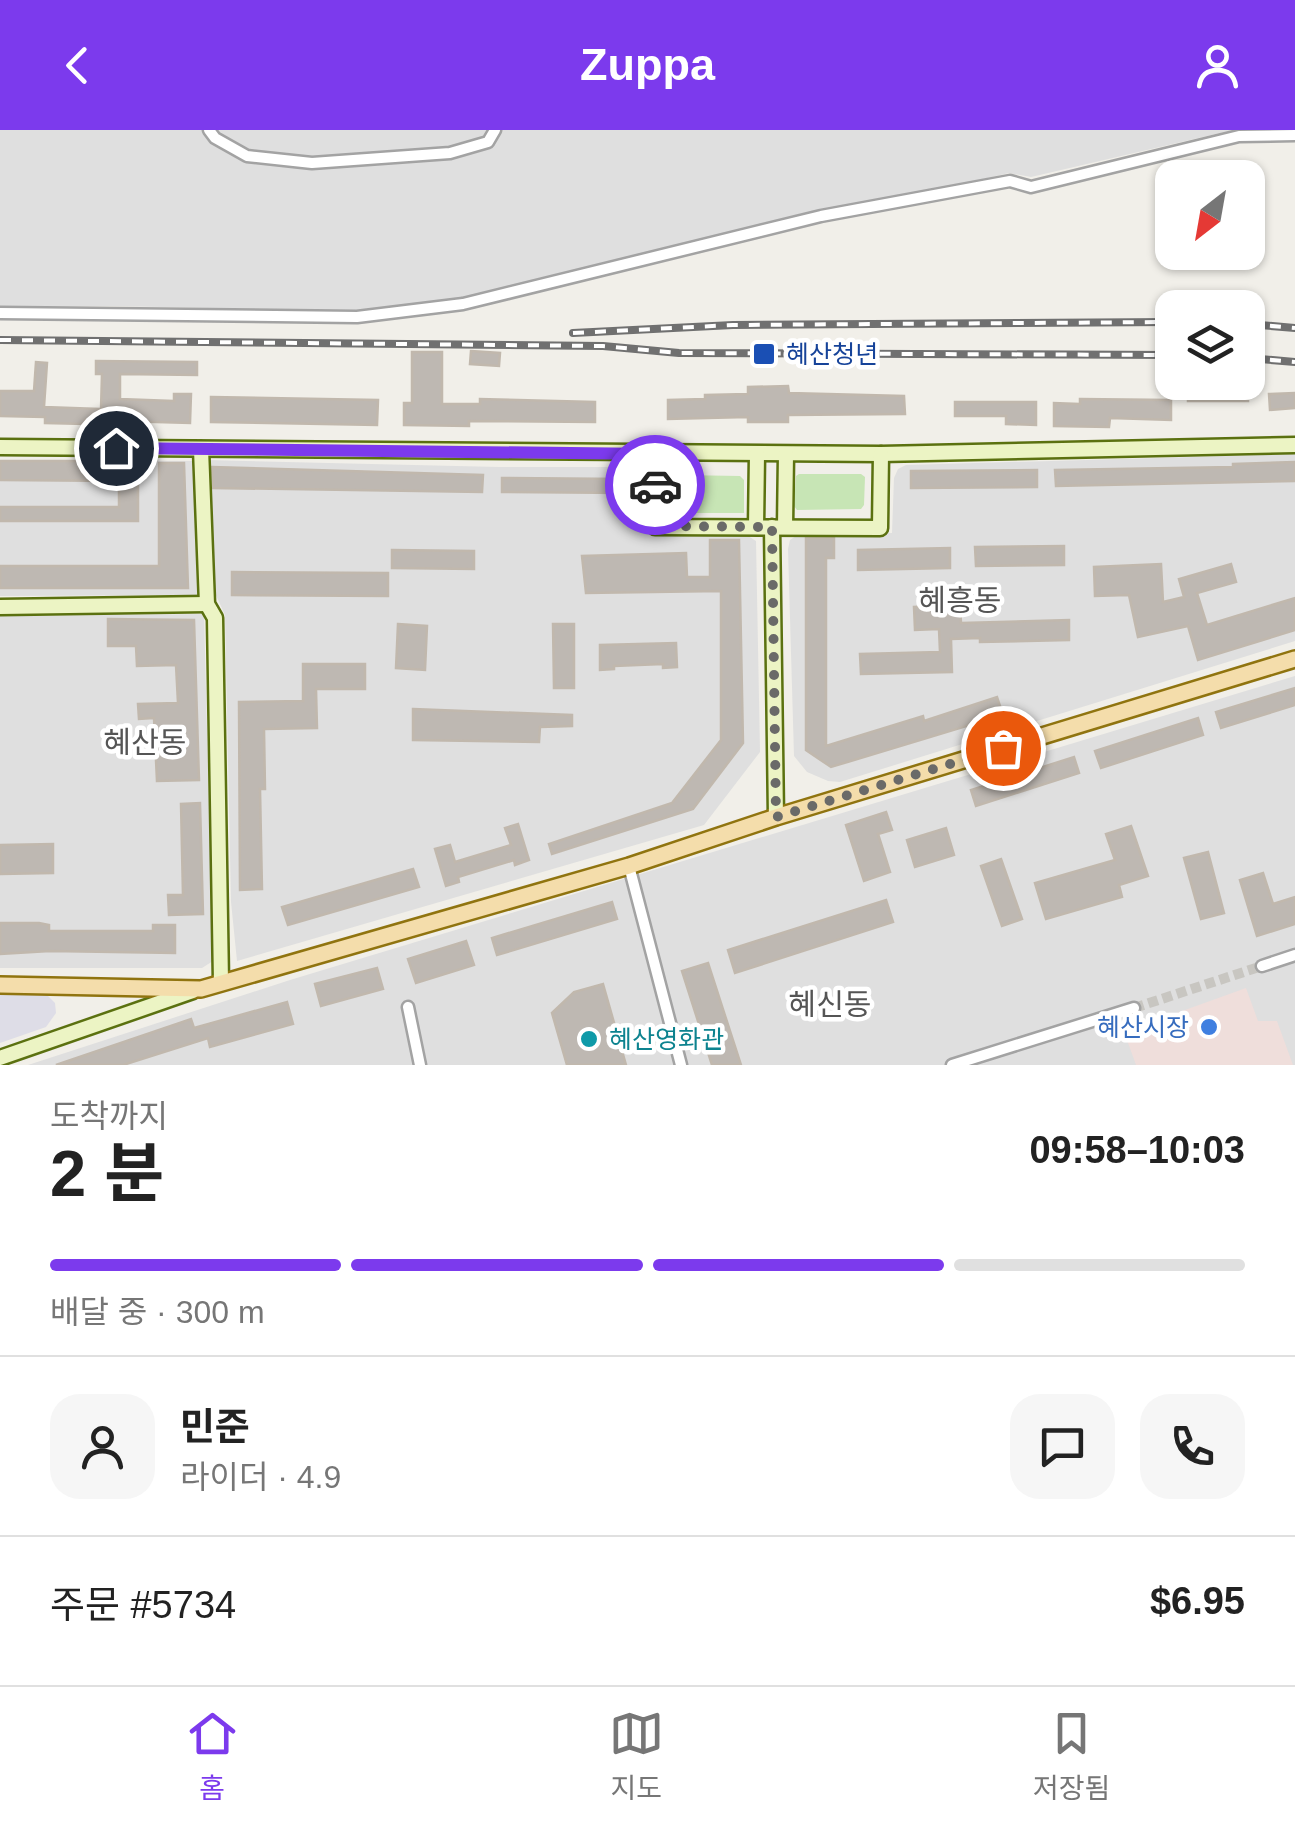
<!DOCTYPE html>
<html lang="ko">
<head>
<meta charset="utf-8">
<style>
	:root { --surface:#fff; --page:#f6f6f6; --text:#222; --muted:#767676; --line:#e0e0e0; --accent:#7c3aed }
	body { margin:0; font-family:Helvetica,"Noto Sans KR",sans-serif; background:var(--page); color:var(--text); height:100vh; display:flex; flex-direction:column; font-size:38px; white-space:nowrap }
	* { box-sizing:border-box; margin:0 }
	p { font-size:32px; color:var(--muted) }
	.icon { flex:none; width:55px; height:55px; fill:none; stroke:currentColor; stroke-width:2; stroke-linecap:round; stroke-linejoin:round }
	.map { position:relative; height:935px; overflow:hidden }
	.sheet { display:flex; flex-direction:column; background:var(--surface); flex:1 }
	.sheet>* { flex:none }
	.needle { width:65px; rotate:211deg }
	.tools { position:absolute; left:1155px; top:30px; display:grid; gap:20px }
	.tools a { display:grid; place-items:center; width:110px; height:110px; border-radius:20px; background:var(--surface); box-shadow:0 2px 8px #0004; font-size:50px }
	.pin { position:absolute; display:grid; place-items:center; width:85px; height:85px; color:#fff; margin:-42px; border:5px solid #fff; border-radius:50%; box-shadow:0 2px 10px #0007 }
	.courier { position:absolute; display:grid; place-items:center; width:100px; height:100px; margin:-50px; border:8px solid #7c3aed; border-radius:50%; background:#fff; color:#222; box-shadow:0 2px 12px #0007 }
	.head em { font-style:normal; font-weight:700 }
	.head div { display:flex; flex-direction:column-reverse }
	.head { display:flex; align-items:center; justify-content:space-between; height:170px; padding:0 50px }
	h1 { font-size:65px; font-weight:700; line-height:75px }
	.bar { display:grid; grid-template-columns:repeat(4,1fr); gap:15px 10px; align-content:center; height:120px; padding:0 50px }
	.bar i { height:12px; border-radius:8px; background:var(--line) }
	.bar .current { background:var(--accent) }
	.bar p { grid-column:span 4 }
	.line { display:flex; align-items:center; gap:25px; padding:0 50px; border-top:2px solid var(--line) }
	.line div { flex:1 }
	.round { display:grid; place-items:center; flex:none; width:105px; height:105px; border-radius:30px; background:var(--page) }
	header { display:flex; justify-content:space-between; align-items:center; height:130px; padding:0 50px; background:var(--accent); color:#fff; font-size:45px; font-weight:700 }
	.tab-bar { display:flex; justify-content:space-around; align-items:center; height:140px; border-top:2px solid var(--line); background:var(--surface); font-size:28px; color:var(--muted) }
	.tab-bar a { display:grid; justify-items:center; gap:5px }
	.tab-bar .current { color:var(--accent) }
	.map>svg:first-child { display:block }
	.residential { fill:#dfdfdf }
	.commercial { fill:#efdedb }
	.grass { fill:#c7e5b5 }
	.plaza { fill:#dedde7 }
	.building { fill:#beb8b2; stroke:#c1b8ad; stroke-width:2.5 }
	.lines { fill:none; stroke-linecap:round; stroke-linejoin:round }
	.street-tunnel { stroke:#c8c6c1; stroke-width:10; stroke-dasharray:10 5; stroke-linecap:butt }
	.street-casing { stroke:#a3a3a3; stroke-width:15 }
	.secondary-casing { stroke:#5b7110; stroke-width:19 }
	.primary-casing { stroke:#90740f; stroke-width:20 }
	.street { stroke:#fff; stroke-width:10 }
	.secondary { stroke:#ecf4c4; stroke-width:14 }
	.primary { stroke:#f4ddab; stroke-width:15 }
	.rail-casing { stroke:#707070; stroke-width:8 }
	.rail { stroke:#fff; stroke-width:4; stroke-dasharray:11; stroke-linecap:butt }
	.done { stroke:#6a6a68; stroke-width:10; stroke-dasharray:0 18 }
	.route { stroke:#7c3aed; stroke-width:12 }
	.transit-dot { fill:#1a4fb4; stroke:#fff; stroke-width:4 }
	.shop-dot { fill:#3f7fe0; stroke:#fff; stroke-width:4 }
	.culture-dot { fill:#0f9aa8; stroke:#fff; stroke-width:4 }
	.labels { text-anchor:middle; dominant-baseline:central; stroke-width:9; stroke-linejoin:round; paint-order:stroke }
	.transit-label { font-size:25px; fill:#164399; stroke:#fff; text-anchor:start }
	.shop-label { font-size:25px; fill:#366cbe; stroke:#fff; text-anchor:end }
	.culture-label { font-size:25px; fill:#0d838f; stroke:#fff; text-anchor:start }
	.quarter-label { font-size:30px; fill:#555; stroke:#fff }
</style>
</head>
<body>
<header><svg class="icon" aria-label="back" viewBox="0 0 24 24"><path d="M15 5l-7 7 7 7"/></svg>Zuppa<svg class="icon" aria-label="person" viewBox="0 0 24 24"><circle cx="12" cy="8" r="4"/><path d="M4 21q1-7 8-7t8 7"/></svg></header>
<div class="map">
<svg width="1295" height="935" viewBox="0 0 1295 935">
	<rect width="100%" height="100%" fill="#f1efe9"/>
	<g class="residential">
		<polygon points="0,0 1233,0 1031,47 1009,43 519,156 441,172 361,181 111,176 0,177"/>
		<polygon points="1295,324 1295,511 840,652 828,651 807,642 794,626 788,419 790,410 796,406 892,403 894,348 898,339 906,335"/>
		<polygon points="0,330 195,331 197,465 0,466"/>
		<polygon points="206,330 499,337 631,337 650,350 651,405 745,404 756,411 760,622 704,695 237,831 231,772 225,485 215,463"/>
		<polygon points="204,484 213,831 202,838 0,838 0,486"/>
		<polygon points="1295,546 1295,935 28,935 290,850"/>
	</g>
	<polygon class="commercial" points="1246,858 1258,891 1277,891 1293,935 1136,935 1124,902"/>
	<g class="grass">
		<polygon points="799,344 861,344 865,347 864,375 861,379 797,380 794,376 796,346"/>
		<polygon points="681,345 740,346 744,350 744,383 682,383 678,379 678,348"/>
	</g>
	<polygon class="plaza" points="0,862 44,862 55,873 56,883 46,897 0,913"/>
	<g class="building">
		<polygon points="471,221 500,223 499,236 470,234"/>
		<polygon points="412,222 442,222 442,274 480,274 480,269 595,272 595,292 469,291 469,296 404,295 404,273 412,273"/>
		<polygon points="96,231 197,232 197,245 120,244 120,269 174,271 174,264 191,264 190,293 85,290 85,294 45,293 45,287 0,286 0,261 34,261 36,232 47,233 44,277 101,279 102,244 96,244"/>
		<polygon points="788,256 789,263 904,266 905,284 788,285 788,292 748,292 748,287 668,289 668,270 705,269 705,265 748,264 748,257"/>
		<rect x="1188" y="256" width="60" height="15"/>
		<polygon points="1295,263 1295,278 1270,280 1269,264"/>
		<polygon points="211,267 378,270 377,295 211,292"/>
		<polygon points="1080,269 1171,270 1171,290 1110,288 1109,297 1054,296 1054,273 1080,274"/>
		<polygon points="955,272 1036,272 1036,295 1006,294 1006,286 955,286"/>
		<polygon points="0,331 138,331 138,391 0,391 0,377 119,377 119,351 0,350"/>
		<polygon points="1295,332 1295,351 1056,356 1055,340 1233,337 1233,334"/>
		<polygon points="159,333 184,333 188,458 0,458 0,436 159,436"/>
		<polygon points="212,337 483,345 482,362 213,358"/>
		<polygon points="1037,340 1037,357 911,358 911,341"/>
		<polygon points="502,348 625,349 625,363 502,362"/>
		<polygon points="806,408 834,408 834,428 826,428 826,616 923,586 924,591 997,567 1003,585 831,637 806,620"/>
		<polygon points="710,410 739,410 743,613 693,679 552,724 549,714 672,673 721,610 721,461 586,463 582,426 686,423 687,447 710,447"/>
		<polygon points="1064,416 1064,435 976,436 975,417"/>
		<polygon points="950,418 950,438 858,440 858,420"/>
		<polygon points="392,420 474,421 474,439 392,438"/>
		<polygon points="1161,434 1163,472 1184,467 1179,449 1231,434 1236,452 1197,463 1207,495 1295,468 1295,500 1198,530 1188,496 1138,507 1129,465 1095,466 1094,437"/>
		<polygon points="232,442 388,443 388,466 232,465"/>
		<polygon points="960,475 961,493 1069,490 1069,510 980,512 980,508 951,509 952,542 861,544 860,524 940,522 939,499 915,500 914,477"/>
		<polygon points="108,489 194,490 199,650 157,651 154,588 139,589 138,574 178,573 176,535 137,536 136,516 108,516"/>
		<polygon points="398,494 427,496 425,540 396,538"/>
		<polygon points="553,494 574,494 574,558 554,558"/>
		<polygon points="676,513 677,537 663,538 663,534 614,536 614,539 600,540 600,515"/>
		<polygon points="303,534 365,534 365,559 316,559 317,598 264,599 265,659 260,659 262,759 240,760 239,572 303,571"/>
		<polygon points="1295,558 1295,575 1221,598 1216,582"/>
		<polygon points="413,579 572,585 572,596 540,597 539,612 413,610"/>
		<polygon points="1198,588 1203,605 1101,638 1095,621"/>
		<polygon points="1074,627 1079,643 976,676 971,660"/>
		<polygon points="200,673 203,784 169,785 168,765 183,765 181,674"/>
		<polygon points="886,682 892,700 878,704 890,742 864,751 846,695"/>
		<polygon points="518,694 529,730 515,735 514,730 458,747 459,752 446,756 435,719 450,715 455,732 511,715 505,698"/>
		<polygon points="1131,696 1148,746 1119,755 1122,767 1046,789 1035,753 1115,730 1106,704"/>
		<polygon points="946,698 954,725 915,737 907,710"/>
		<polygon points="53,714 53,743 0,744 0,715"/>
		<polygon points="1208,722 1224,783 1201,789 1184,728"/>
		<polygon points="1001,729 1022,789 1002,796 981,736"/>
		<polygon points="413,739 419,757 288,795 282,777"/>
		<polygon points="1263,743 1273,774 1295,767 1295,794 1257,806 1240,750"/>
		<polygon points="886,770 893,792 735,843 728,820"/>
		<polygon points="612,772 617,789 497,825 492,808"/>
		<polygon points="0,793 39,793 49,795 49,801 153,801 153,795 175,795 175,823 50,821 0,824"/>
		<polygon points="466,811 474,835 416,853 408,829"/>
		<polygon points="708,833 741,935 712,935 682,841"/>
		<polygon points="377,838 383,859 321,876 315,854"/>
		<polygon points="603,854 626,935 567,935 552,883 574,862"/>
		<polygon points="287,872 293,894 210,917 208,908 123,935 56,935 191,889 194,898"/>
	</g>
	<g class="lines">
		<polyline class="street-tunnel" points="1134,878 1262,836"/>
		<defs>
			<g id="street">
				<polyline points="209,0 215,8 247,26 312,33 450,23 488,12 495,0"/>
				<polyline points="0,183 357,187 463,174 821,86 1010,51 1031,57 1239,6 1295,5"/>
				<polyline points="629,736 681,935"/>
				<polyline points="1262,836 1295,825"/>
				<polyline points="408,877 420,935"/>
				<polyline points="952,935 1134,878"/>
			</g>
			<g id="secondary">
				<polyline points="0,317 881,324 1295,315"/>
				<polyline points="201,319 207,474 215,488 221,852"/>
				<polyline points="655,323 655,397 880,398 881,324"/>
				<polyline points="756,397 757,324"/>
				<polyline points="772,397 776,687"/>
				<polyline points="785,397 786,324"/>
				<polyline points="0,477 207,474"/>
				<polyline points="0,928 193,861"/>
			</g>
			<polyline id="primary" points="0,855 201,859 629,736 776,687 1295,529"/>
		</defs>
		<use href="#street" class="street-casing"/>
		<use href="#secondary" class="secondary-casing"/>
		<use href="#primary" class="primary-casing"/>
		<use href="#street" class="street"/>
		<use href="#secondary" class="secondary"/>
		<use href="#primary" class="primary"/>
		<defs>
			<g id="rail">
				<polyline points="1248,194 1295,198"/>
				<polyline points="573,203 733,195 1172,192"/>
				<polyline points="0,210 603,216 679,223 1172,225"/>
				<polyline points="1248,228 1295,232"/>
			</g>
		</defs>
		<use href="#rail" class="rail-casing"/>
		<use href="#rail" class="rail"/>
	</g>
	<g class="lines">
		<polyline class="done" points="655,355 655,396 772,397 776,687 1003,618"/>
		<polyline class="route" points="116,318 655,324 655,355"/>
	</g>
	<rect class="transit-dot" x="752" y="212" width="24" height="24" rx="5"/>
	<circle class="shop-dot" cx="1209" cy="897" r="10"/>
	<circle class="culture-dot" cx="589" cy="909" r="10"/>
	<g class="labels">
		<g class="transit-label">
			<text x="786" y="224">혜산청년</text>
		</g>
		<g class="shop-label">
			<text x="1189" y="897">혜산시장</text>
		</g>
		<g class="culture-label">
			<text x="609" y="909">혜산영화관</text>
		</g>
		<g class="quarter-label">
			<text x="960" y="470">혜흥동</text>
			<text x="145" y="612">혜산동</text>
			<text x="830" y="874">혜신동</text>
		</g>
	</g>
</svg>
<div class="tools">
<a><svg class="needle" viewBox="-14 -14 28 28"><path d="M0-13l5 13h-10z" fill="#e53935"/><path d="M0 13l5-13h-10z" fill="#767676"/></svg></a>
<a><svg class="icon" aria-label="layers" viewBox="0 0 24 24"><path d="M12 4l9 5-9 5-9-5zM3 14l9 5 9-5"/></svg></a>
</div>
<div class="pin" style="left:1003px;top:618px;background:#ea580c"><svg class="icon" aria-label="bag" viewBox="0 0 24 24"><path d="M5 8h14l-1 12H6zM9 8a3 3 0 0 1 6 0"/></svg></div>
<div class="pin" style="left:116px;top:318px;background:#1f2937"><svg class="icon" aria-label="home" viewBox="0 0 24 24"><path d="M3 11l9-7 9 7M6 9v11h12V9"/></svg></div>
<div class="courier" style="left:655px;top:355px"><svg class="icon" aria-label="car" viewBox="0 0 24 24"><path d="M5 17H2v-5l4-1 3-4h7l3 4 3 1v5h-3M9 17h6M6 11h13"/><circle cx="7" cy="17" r="2"/><circle cx="17" cy="17" r="2"/></svg></div>
</div>
<section class="sheet">
<div class="head"><div><h1>2 분</h1><p>도착까지</p></div><em>09:58–10:03</em></div>
<div class="bar"><i class="current"></i><i class="current"></i><i class="current"></i><i></i><p>배달 중 · 300 m</p></div>
<div class="line" style="height:180px"><a class="round"><svg class="icon" aria-label="person" viewBox="0 0 24 24"><circle cx="12" cy="8" r="4"/><path d="M4 21q1-7 8-7t8 7"/></svg></a><div><b>민준</b><p>라이더 · 4.9</p></div><a class="round"><svg class="icon" aria-label="chat" viewBox="0 0 24 24"><path d="M4 5h16v11H9l-5 4z"/></svg></a><a class="round"><svg class="icon" aria-label="phone" viewBox="0 0 24 24"><path d="M5 4h4l2 5-3 2q2 4 5 5l2-3 5 2v4C11 20 4 13 5 4z"/></svg></a></div>
<div class="line" style="height:130px"><div>주문 #5734</div><b>$6.95</b></div>
</section>
<nav class="tab-bar">
<a class="current"><svg class="icon" aria-label="home" viewBox="0 0 24 24"><path d="M3 11l9-7 9 7M6 9v11h12V9"/></svg>홈</a>
<a><svg class="icon" aria-label="map" viewBox="0 0 24 24"><path d="M3 6l6-2 6 2 6-2v14l-6 2-6-2-6 2zM9 4v14M15 6v14"/></svg>지도</a>
<a><svg class="icon" aria-label="saved" viewBox="0 0 24 24"><path d="M7 4h10v16l-5-4-5 4z"/></svg>저장됨</a>
</nav>
</body>
</html>
